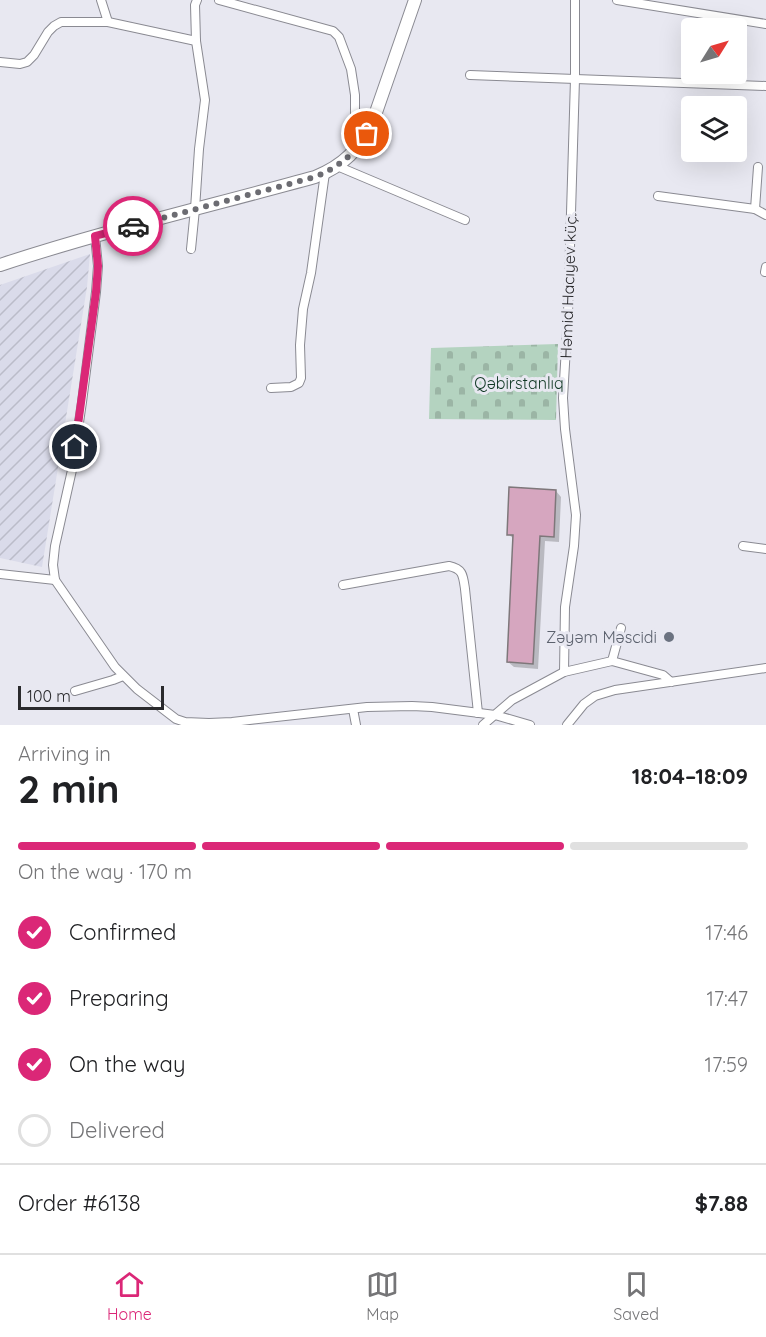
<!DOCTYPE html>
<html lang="en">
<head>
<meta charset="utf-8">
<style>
	:root { --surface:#fff; --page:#f2f2f2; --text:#202124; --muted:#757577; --line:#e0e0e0; --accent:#db2777 }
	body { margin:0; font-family:Quicksand,sans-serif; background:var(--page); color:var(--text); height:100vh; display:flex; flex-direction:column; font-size:22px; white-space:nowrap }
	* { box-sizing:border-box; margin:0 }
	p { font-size:20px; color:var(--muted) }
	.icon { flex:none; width:33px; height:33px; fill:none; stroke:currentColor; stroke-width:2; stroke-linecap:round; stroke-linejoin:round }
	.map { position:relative; height:725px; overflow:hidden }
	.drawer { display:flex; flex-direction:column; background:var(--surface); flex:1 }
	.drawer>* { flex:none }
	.needle { width:39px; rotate:53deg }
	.tools { position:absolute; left:681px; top:18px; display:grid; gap:12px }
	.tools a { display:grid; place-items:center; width:66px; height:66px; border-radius:6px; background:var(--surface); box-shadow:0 6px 24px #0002; font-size:30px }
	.scale { position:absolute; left:18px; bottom:15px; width:146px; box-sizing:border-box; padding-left:6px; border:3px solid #2a2a2d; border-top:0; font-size:16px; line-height:21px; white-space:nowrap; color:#2a2a2d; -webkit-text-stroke:4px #e8e8f1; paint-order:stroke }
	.pin { position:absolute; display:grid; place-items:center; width:51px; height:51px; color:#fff; margin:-26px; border:3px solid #fff; border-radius:50%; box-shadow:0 2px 6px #0007 }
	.courier { position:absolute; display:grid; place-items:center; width:60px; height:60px; margin:-30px; border:4px solid #db2777; border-radius:50%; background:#fff; color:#222; box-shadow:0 2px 8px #0007 }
	.summary em { font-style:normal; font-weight:700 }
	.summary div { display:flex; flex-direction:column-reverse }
	.summary { display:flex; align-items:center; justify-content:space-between; height:102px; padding:0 18px }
	h1 { font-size:39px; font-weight:700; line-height:45px }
	.bar { display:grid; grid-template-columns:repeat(4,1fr); gap:9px 6px; align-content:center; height:72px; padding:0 18px }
	.bar i { height:8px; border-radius:4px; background:var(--line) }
	.bar .active { background:var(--accent) }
	.bar p { grid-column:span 4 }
	.line { display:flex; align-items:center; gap:15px; padding:0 18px; border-top:2px solid var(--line) }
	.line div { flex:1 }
	ol { padding:0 18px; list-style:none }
	li { display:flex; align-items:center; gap:18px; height:66px }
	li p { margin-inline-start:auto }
	li .icon { padding:6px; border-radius:50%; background:var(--accent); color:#fff; stroke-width:4 }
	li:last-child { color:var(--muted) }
	li i { width:33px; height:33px; border:3px solid var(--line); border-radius:50% }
	.menu { display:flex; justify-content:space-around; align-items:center; height:84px; border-top:2px solid var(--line); background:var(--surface); font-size:16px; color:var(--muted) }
	.menu a { display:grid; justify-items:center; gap:3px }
	.menu .active { color:var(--accent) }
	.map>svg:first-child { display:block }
	.industrial { fill:url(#industrial-furrows) }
	.cemetery { fill:url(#cemetery-stones) }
	.shadow { fill:#0003 }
	.building { fill:#d6a6bf; stroke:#7e777a; stroke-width:1.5 }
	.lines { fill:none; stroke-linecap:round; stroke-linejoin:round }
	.street-casing { stroke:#8a8a92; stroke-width:10 }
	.secondary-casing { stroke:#8a8a92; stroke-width:14 }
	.street { stroke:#fff; stroke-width:8 }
	.secondary { stroke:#fff; stroke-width:12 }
	.done { stroke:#6c6c72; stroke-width:6; stroke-dasharray:0 10.8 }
	.route { stroke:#db2777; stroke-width:8 }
	.worship-dot { fill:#6b7280; stroke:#e8e8f1; stroke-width:2 }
	.labels { text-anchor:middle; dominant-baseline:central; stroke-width:6; stroke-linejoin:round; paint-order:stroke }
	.street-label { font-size:16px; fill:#2a2a2d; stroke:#e8e8f1 }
	.park-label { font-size:16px; fill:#103824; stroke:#e8e8f1 }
	.worship-label { font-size:16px; fill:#5b616d; stroke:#e8e8f1; text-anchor:end }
</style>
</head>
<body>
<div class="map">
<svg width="766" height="725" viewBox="0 0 766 725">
	<defs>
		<pattern id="industrial-furrows" width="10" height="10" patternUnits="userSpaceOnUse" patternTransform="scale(1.5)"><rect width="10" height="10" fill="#dadbea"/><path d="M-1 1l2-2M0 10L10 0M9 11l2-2" fill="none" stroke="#bbbcc9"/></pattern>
		<pattern id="cemetery-stones" width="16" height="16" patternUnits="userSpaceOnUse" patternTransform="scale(1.5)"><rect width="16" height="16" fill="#b4d3c0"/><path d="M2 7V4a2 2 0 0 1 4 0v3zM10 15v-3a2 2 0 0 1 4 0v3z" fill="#9bb5a5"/></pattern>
	</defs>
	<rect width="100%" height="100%" fill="#e8e8f1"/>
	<polygon class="industrial" points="90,254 87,287 42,567 0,558 0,285"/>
	<polygon class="cemetery" points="558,344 556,420 429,419 431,348"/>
	<polygon class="shadow" points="556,491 561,497 559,542 545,541 538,669 514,667 508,662 514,539 508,534"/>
	<polygon class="building" points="509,487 556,490 554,537 540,536 533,664 507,662 513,535 507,535"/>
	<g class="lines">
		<defs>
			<g id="street">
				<polyline points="101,0 108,22"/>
				<polyline points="219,0 333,31 339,37 351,69 355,95 355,130 362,143"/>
				<polyline points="617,0 766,24"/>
				<polyline points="0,62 20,64 27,62 34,55 48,32 54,26 61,22 108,22 196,41"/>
				<polyline points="470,75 766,86"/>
				<polyline points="337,166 465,220"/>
				<polyline points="658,196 755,209 766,215"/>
				<polyline points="755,209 758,167"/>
				<polyline points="95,236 98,266 96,292 82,402 72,470 55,546 53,565 55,580 115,667 137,689 176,719 185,722 209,723 232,722 367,707 412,706 432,707 495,715 530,725"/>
				<polyline points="191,249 195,209 199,149 205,100 196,41 195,5 197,0"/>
				<polyline points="765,272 766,267"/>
				<polyline points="271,388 291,387 299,383 301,378 300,345 303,309 311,273 325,173"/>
				<polyline points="743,546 766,549"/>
				<polyline points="0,574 55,580"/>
				<path d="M343,585l106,-19c14,3 14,9 16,23l13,124"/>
				<polyline points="612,661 621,628"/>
				<polyline points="564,672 565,607 574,546 576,515 565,429 563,398 568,313 575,79 575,0"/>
				<polyline points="75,691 113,680 123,676"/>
				<polyline points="353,709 356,725"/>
				<polyline points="483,725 512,700 564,672 612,661 663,675 671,682"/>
				<polyline points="567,725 584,704 595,696 615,690 766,668"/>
			</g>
			<path id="secondary" d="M0,265c103,-34 210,-59 315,-88 28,-11 45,-28 58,-56l42,-121"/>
		</defs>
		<use href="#street" class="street-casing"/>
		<use href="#secondary" class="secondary-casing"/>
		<use href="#street" class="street"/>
		<use href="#secondary" class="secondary"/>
	</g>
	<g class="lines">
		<path class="done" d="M133,226l182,-49c22,-9 40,-23 52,-43"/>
		<polyline class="route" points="75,447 96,292 98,266 95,236 133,226"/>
	</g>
	<circle class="worship-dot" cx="669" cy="637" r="6"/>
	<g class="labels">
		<g class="street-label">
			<text transform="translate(568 286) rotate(-88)">Həmid Hacıyev küç.</text>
		</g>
		<g class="park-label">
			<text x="519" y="383">Qəbirstanlıq</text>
		</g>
		<g class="worship-label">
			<text x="657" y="637">Zəyəm Məscidi</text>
		</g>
	</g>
</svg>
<div class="tools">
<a><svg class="needle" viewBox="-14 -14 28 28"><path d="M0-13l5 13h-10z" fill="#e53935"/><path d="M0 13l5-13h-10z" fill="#757577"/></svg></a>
<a><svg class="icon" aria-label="layers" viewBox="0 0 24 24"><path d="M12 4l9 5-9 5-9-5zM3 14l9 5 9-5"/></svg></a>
</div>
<div class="scale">100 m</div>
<div class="pin" style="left:367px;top:134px;background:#ea580c"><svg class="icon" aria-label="bag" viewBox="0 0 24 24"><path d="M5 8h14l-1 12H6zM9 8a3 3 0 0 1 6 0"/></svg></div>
<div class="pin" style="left:75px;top:447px;background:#1f2937"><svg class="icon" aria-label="home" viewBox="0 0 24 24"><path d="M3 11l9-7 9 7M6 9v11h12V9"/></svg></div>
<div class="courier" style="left:133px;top:226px"><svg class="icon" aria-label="car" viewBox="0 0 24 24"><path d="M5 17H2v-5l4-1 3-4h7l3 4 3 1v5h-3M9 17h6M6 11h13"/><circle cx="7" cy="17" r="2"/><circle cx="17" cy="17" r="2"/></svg></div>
</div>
<section class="drawer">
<div class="summary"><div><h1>2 min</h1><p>Arriving in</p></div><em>18:04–18:09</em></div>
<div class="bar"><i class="active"></i><i class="active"></i><i class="active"></i><i></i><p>On the way · 170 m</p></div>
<ol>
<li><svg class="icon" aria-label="check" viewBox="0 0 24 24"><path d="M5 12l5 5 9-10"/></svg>Confirmed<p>17:46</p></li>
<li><svg class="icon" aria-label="check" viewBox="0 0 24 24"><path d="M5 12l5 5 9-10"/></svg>Preparing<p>17:47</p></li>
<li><svg class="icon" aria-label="check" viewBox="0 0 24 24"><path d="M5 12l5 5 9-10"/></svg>On the way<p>17:59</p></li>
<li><i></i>Delivered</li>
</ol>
<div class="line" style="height:78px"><div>Order #6138</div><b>$7.88</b></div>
</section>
<nav class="menu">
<a class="active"><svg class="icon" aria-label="home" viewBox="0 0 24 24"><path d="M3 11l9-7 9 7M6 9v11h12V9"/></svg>Home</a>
<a><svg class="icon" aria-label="map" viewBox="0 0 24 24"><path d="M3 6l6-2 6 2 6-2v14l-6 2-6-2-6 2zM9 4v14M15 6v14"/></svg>Map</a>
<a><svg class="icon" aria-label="saved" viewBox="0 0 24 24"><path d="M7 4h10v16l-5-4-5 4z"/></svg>Saved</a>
</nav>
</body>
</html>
